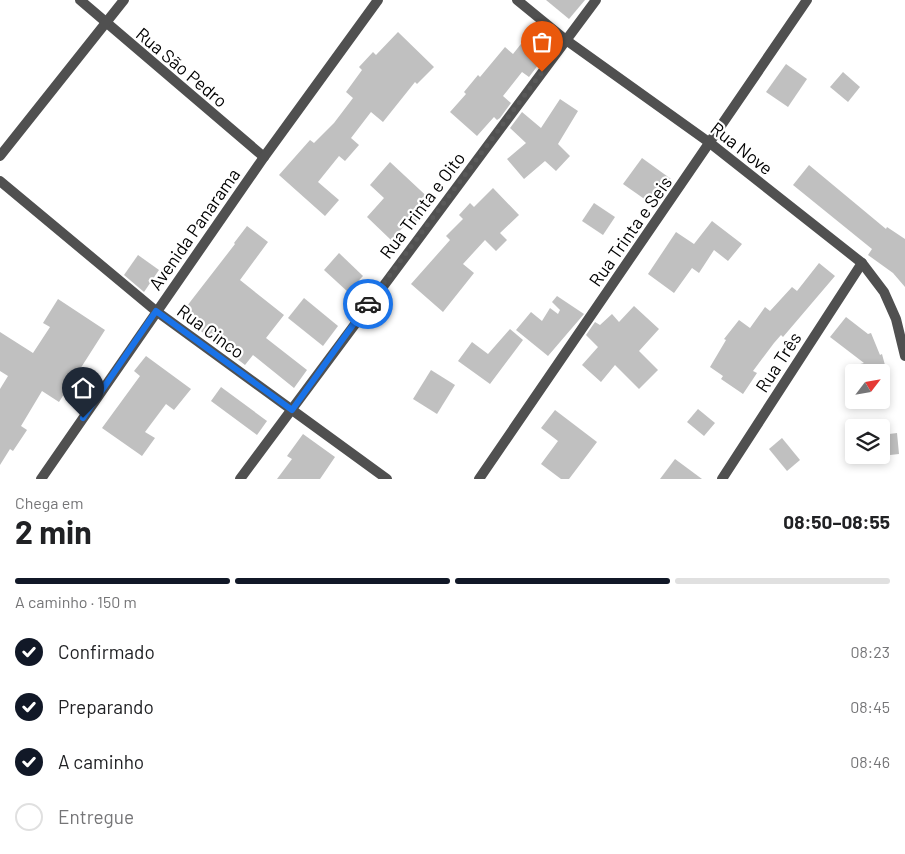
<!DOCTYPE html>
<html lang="pt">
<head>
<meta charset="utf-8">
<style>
	:root { --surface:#fff; --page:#f2f2f2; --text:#202124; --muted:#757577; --line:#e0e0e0; --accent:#111827 }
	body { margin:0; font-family:Barlow,sans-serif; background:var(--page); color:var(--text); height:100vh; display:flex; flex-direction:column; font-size:19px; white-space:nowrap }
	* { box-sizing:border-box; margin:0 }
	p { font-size:16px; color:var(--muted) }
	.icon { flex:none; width:28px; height:28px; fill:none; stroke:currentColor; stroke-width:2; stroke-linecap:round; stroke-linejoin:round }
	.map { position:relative; height:479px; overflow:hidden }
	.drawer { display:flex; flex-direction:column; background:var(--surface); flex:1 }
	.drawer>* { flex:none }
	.needle { width:32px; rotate:59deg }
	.tools { position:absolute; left:845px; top:364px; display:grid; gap:10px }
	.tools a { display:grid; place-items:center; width:45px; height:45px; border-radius:5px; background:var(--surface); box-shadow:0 2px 8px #0003; font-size:25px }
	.pin { position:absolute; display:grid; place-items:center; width:42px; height:42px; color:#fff; margin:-51px -21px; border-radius:50% 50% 50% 0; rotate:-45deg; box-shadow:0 0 5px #0007 }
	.pin .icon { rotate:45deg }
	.courier { position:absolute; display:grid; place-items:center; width:50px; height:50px; margin:-25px; border:4px solid #1a73e8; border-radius:50%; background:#fff; color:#222; box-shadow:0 1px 6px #0007 }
	.overview em { font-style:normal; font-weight:700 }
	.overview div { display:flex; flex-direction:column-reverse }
	.overview { display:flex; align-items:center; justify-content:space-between; height:85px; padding:0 15px }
	h1 { font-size:32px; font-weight:700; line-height:38px }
	.bar { display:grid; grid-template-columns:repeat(4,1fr); gap:8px 5px; align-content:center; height:60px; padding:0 15px }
	.bar i { height:6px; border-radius:4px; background:var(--line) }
	.bar .selected { background:var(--accent) }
	.bar p { grid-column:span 4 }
	ol { padding:0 15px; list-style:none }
	li { display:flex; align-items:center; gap:15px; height:55px }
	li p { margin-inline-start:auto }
	li .icon { padding:5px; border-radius:50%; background:var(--accent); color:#fff; stroke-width:4 }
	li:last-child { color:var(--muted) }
	li i { width:28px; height:28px; border:2px solid var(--line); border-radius:50% }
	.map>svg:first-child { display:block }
	.building { fill:#c0c0c0 }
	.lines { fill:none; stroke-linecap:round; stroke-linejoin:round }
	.minor { stroke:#505050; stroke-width:10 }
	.tertiary { stroke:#505050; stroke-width:10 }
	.done { stroke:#595959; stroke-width:5; stroke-dasharray:0 9 }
	.route { stroke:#1a73e8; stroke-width:6 }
	.labels { text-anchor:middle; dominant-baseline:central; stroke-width:4.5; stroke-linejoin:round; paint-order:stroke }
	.street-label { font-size:18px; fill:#000; stroke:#fff }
</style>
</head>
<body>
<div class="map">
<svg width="905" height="479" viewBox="0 0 905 479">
	<rect width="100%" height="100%" fill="#fff"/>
	<g class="building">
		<polygon points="546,0 585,0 569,19"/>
		<polygon points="532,30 552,47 529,77 522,72 503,96 511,103 500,118 497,120 494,117 477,136 450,112 466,94 464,92 478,75 480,77 505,47 513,54"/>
		<polygon points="398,32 434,67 417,84 415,82 383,122 371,112 351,138 359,145 345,161 339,156 318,182 339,200 325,216 279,175 310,140 314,143 334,123 353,98 346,92 362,70 359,67 373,52 376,55"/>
		<polygon points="786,64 807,79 788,107 766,92"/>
		<polygon points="843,72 860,87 848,102 830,87"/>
		<polygon points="560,99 578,111 558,144 570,156 556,171 545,161 524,179 507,159 526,143 510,128 522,112 541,128"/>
		<polygon points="642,158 671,179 653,205 623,184"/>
		<polygon points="390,162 434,203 413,225 409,221 391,240 367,217 384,198 370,185"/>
		<polygon points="809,165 886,229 887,227 905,239 905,287 893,273 868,255 872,249 793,185"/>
		<polygon points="493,188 519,215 500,233 507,240 496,251 485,240 463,264 474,273 443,312 411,284 450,240 446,236 463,219 459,215 470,203 474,207"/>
		<polygon points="594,203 615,217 603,235 582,221"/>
		<polygon points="712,221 742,244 728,261 714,250 699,273 692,268 674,293 648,274 676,232 694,244"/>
		<polygon points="247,226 268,242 240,280 284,315 266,338 307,370 294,388 253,355 245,365 180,315 235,244 234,243"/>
		<polygon points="339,253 363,276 348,292 324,270"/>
		<polygon points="138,255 159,270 144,292 124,275"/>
		<polygon points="819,263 835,276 783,337 781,335 774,343 753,371 757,373 743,394 721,379 723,376 710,367 726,340 724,339 739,320 750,328 765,307 770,311 792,287 797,291"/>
		<polygon points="557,296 584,314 548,356 516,330 531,312 542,321 550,308 558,314 560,310 552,302"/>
		<polygon points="304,298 338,326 323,346 288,318"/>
		<polygon points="58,299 105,330 59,402 42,391 21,426 27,430 13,451 10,449 0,465 0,389 8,376 0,371 0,332 33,353 50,327 43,323"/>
		<polygon points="634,306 659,329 639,351 658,370 639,389 615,365 601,382 582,365 598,347 586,335 595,322 600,325 612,314 619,322"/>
		<polygon points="846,317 868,334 871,333 880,355 882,354 886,369 882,370 887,399 881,400 881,372 854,372 854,400 879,400 853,404 849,380 852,379 849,367 864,363 830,337"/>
		<polygon points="510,329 523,340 490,384 458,361 472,342 488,354"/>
		<polygon points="146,356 191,389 174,410 166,404 145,432 155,438 142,456 102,428 140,376 134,371"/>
		<polygon points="431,370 455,385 437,414 413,399"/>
		<polygon points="221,387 267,421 257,435 211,401"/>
		<polygon points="698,409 715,423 704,436 687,422"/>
		<polygon points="555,410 597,442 569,479 561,479 541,464 558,441 541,428"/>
		<polygon points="897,433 899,454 881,456 881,435"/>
		<polygon points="303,434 335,457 320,479 277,479 292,459 287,456"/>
		<polygon points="782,438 800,460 787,471 769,449"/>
		<polygon points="675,459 702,479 660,479"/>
	</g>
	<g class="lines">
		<g class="minor">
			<polyline points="80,0 264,157"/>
			<polyline points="517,0 566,40 710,143 862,263 884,292 896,319 905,356"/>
			<polyline points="0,156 124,0"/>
			<polyline points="0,181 156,311 387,479"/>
			<polyline points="240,479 596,0"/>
			<polyline points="479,479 807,0"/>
			<polyline points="722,479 862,263"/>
		</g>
		<polyline class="tertiary" points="41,479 264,157 378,0"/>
	</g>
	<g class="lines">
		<polyline class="done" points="368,304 542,72"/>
		<polyline class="route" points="83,418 156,311 292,410 368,304"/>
	</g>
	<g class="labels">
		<g class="street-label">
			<text transform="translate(182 67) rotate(40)">Rua São Pedro</text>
			<text transform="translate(742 148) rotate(38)">Rua Nove</text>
			<text transform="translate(422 205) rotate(-53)">Rua Trinta e Oito</text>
			<text transform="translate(194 229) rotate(-55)">Avenida Panarama</text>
			<text transform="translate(630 231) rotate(-55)">Rua Trinta e Seis</text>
			<text transform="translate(211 331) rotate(36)">Rua Cinco</text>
			<text transform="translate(778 362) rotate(-57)">Rua Três</text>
		</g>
	</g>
</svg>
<div class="tools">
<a><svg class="needle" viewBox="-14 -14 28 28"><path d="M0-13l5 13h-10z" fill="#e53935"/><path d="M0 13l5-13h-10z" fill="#757577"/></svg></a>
<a><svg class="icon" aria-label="layers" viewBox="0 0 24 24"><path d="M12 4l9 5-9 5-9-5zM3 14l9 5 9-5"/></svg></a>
</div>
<div class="pin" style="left:542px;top:72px;background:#ea580c"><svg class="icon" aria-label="bag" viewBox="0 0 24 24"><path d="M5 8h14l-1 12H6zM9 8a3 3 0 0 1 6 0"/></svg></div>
<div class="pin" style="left:83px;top:418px;background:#1f2937"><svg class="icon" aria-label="home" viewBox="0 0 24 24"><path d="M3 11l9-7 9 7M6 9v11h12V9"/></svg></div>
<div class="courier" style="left:368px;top:304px"><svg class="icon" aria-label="car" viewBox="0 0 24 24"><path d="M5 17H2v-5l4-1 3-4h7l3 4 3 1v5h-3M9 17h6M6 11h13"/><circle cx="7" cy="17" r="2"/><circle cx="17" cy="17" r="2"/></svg></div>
</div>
<section class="drawer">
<div class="overview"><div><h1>2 min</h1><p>Chega em</p></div><em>08:50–08:55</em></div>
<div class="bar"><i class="selected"></i><i class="selected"></i><i class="selected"></i><i></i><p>A caminho · 150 m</p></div>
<ol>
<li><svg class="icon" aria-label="check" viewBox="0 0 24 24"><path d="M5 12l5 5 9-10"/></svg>Confirmado<p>08:23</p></li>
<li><svg class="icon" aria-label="check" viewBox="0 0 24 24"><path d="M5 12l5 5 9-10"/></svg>Preparando<p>08:45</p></li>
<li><svg class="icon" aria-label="check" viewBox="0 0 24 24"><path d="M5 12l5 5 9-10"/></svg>A caminho<p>08:46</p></li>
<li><i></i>Entregue</li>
</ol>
</section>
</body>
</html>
